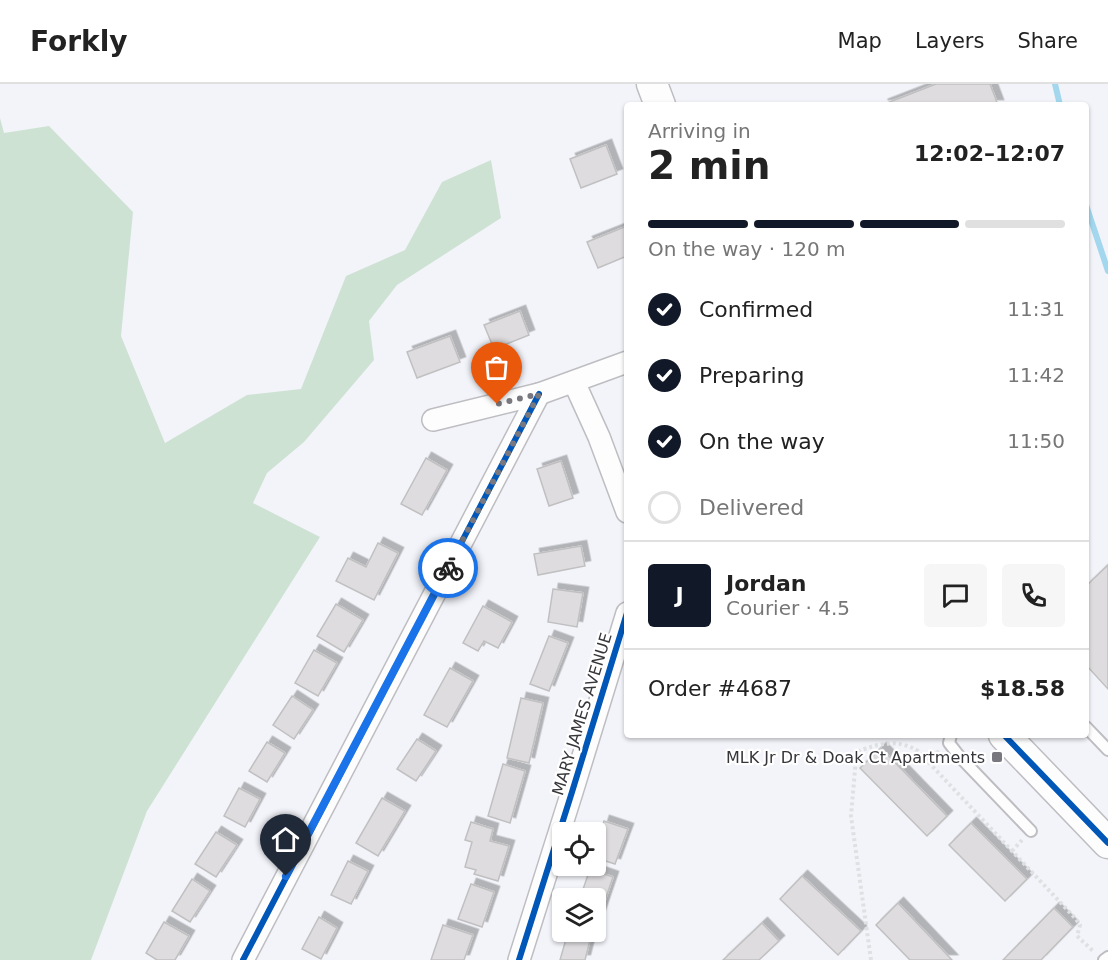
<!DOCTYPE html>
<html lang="en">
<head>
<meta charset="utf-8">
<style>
	:root { --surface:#fff; --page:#f6f6f6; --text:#222; --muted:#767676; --line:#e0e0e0; --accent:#111827 }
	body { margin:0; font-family:"DejaVu Sans",sans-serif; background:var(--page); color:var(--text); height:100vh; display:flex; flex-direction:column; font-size:22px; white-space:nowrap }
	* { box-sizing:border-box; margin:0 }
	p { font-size:20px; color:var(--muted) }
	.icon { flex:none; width:33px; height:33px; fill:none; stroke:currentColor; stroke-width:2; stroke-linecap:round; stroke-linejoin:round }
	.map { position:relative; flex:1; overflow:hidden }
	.side { position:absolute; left:624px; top:18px; width:465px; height:636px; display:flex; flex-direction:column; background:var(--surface); border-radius:6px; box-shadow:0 2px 4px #0004 }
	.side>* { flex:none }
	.fabs { position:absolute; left:552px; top:738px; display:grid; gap:12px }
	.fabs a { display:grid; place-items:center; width:54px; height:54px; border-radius:6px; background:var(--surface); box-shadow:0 2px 4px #0004; font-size:30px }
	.pin { position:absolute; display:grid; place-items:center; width:51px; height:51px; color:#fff; margin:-62px -26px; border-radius:50% 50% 50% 0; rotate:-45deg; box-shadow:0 0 6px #0007 }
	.pin .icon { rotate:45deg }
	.courier { position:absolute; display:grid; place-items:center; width:60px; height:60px; margin:-30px; border:4px solid #1a73e8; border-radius:50%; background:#fff; color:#222; box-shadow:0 2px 8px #0007 }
	.headline em { font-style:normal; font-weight:600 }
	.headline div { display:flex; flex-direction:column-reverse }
	.headline { display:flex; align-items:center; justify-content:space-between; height:102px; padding:0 24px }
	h1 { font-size:39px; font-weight:600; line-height:45px }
	.bar { display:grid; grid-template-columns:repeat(4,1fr); gap:9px 6px; align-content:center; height:72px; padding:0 24px }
	.bar i { height:8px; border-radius:4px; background:var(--line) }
	.bar .active { background:var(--accent) }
	.bar p { grid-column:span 4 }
	.line { display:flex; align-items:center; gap:15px; padding:0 24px; border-top:2px solid var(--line) }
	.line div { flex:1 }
	.round { display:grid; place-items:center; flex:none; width:63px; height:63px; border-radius:6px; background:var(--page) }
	ol { padding:0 24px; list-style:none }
	li { display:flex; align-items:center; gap:18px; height:66px }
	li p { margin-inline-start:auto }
	li .icon { padding:6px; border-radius:50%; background:var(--accent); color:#fff; stroke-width:4 }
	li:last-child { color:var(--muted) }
	li i { width:33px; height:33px; border:3px solid var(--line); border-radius:50% }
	header { display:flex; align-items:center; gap:36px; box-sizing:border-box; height:84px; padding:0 30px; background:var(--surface); border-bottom:2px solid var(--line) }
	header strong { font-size:28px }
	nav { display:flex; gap:33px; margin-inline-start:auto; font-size:21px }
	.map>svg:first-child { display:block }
	.green { fill:#cee2d4 }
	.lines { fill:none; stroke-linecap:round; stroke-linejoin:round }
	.stream { stroke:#a2d7ee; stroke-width:6 }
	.building { fill:#dedcde; stroke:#c1c0c1; stroke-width:1.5; filter:url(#shadow) }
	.lane-casing { stroke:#bebec2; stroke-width:14 }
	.street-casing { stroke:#bebec2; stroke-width:24 }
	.secondary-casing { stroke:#bebec2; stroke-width:33 }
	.path { stroke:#dfe0e2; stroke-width:4; stroke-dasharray:3 3; stroke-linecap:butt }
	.lane { stroke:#fdfdfe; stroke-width:10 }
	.street { stroke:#fdfdfe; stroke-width:21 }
	.secondary { stroke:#fdfdfe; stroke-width:30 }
	.cycleway-casing { stroke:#fff; stroke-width:10 }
	.cycleway { stroke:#0057b8; stroke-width:6 }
	.done { stroke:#78787e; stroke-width:6; stroke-dasharray:0 10.8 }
	.route { stroke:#1a73e8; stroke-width:8 }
	.poi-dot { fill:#78787e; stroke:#fff; stroke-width:2 }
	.labels { text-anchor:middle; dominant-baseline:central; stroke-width:4.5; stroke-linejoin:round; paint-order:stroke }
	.street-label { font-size:16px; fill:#36363b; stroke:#fff }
	.poi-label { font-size:16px; fill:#36363b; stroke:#fff; text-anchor:end }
</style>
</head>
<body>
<header>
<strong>Forkly</strong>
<nav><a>Map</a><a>Layers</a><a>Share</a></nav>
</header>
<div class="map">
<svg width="1108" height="876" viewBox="0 0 1108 876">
	<defs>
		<filter id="shadow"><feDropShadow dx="5.5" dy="-5.5" stdDeviation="0" flood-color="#0004"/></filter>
	</defs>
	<rect width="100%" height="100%" fill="#f3f4fa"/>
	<polygon class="green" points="0,34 4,49 49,42 133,128 121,252 165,359 247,311 301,305 346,192 405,166 442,98 491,76 501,134 397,201 369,237 374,276 304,358 267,389 253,419 320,453 147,727 91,876 0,876"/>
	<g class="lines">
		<g class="stream">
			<polyline points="1055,0 1060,21"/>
			<polyline points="1086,121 1108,187"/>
		</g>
	</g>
	<g class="building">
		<polygon points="936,0 990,0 998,21 882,21"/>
		<polygon points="606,61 617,90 581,104 570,75"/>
		<polygon points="627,142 627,172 598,184 587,158"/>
		<polygon points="520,227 529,251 494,265 484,241"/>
		<polygon points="450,252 460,278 417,294 407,268"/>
		<polygon points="426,374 447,386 422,431 401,420"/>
		<polygon points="561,377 573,414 549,422 537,385"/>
		<polygon points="378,459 398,469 374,516 336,497 348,474 366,483"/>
		<polygon points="581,462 585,482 538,491 534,470"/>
		<polygon points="1108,481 1108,605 1086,581 1086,502"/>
		<polygon points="553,505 583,509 577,543 548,538"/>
		<polygon points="336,520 363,536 344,568 317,552"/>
		<polygon points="483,522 512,538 498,564 484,557 478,567 463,559"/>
		<polygon points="549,552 568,559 549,607 530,600"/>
		<polygon points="314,566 337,579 318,612 295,599"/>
		<polygon points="450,584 473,597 447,643 424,631"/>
		<polygon points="292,612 313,626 294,655 273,641"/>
		<polygon points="521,614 543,619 529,679 507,674"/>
		<polygon points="417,655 436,667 416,697 397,685"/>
		<polygon points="267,658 285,669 267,698 249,687"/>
		<polygon points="881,664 947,732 927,752 860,684"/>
		<polygon points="503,680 525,687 510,739 488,732"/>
		<polygon points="239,704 260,715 245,743 224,732"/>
		<polygon points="382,714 405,727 378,772 356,759"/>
		<polygon points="604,737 628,745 615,780 596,774 596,762"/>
		<polygon points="471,738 493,745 490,757 509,762 498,797 474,790 476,786 465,783 472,758 465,756"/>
		<polygon points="971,739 1027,795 1005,817 949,761"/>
		<polygon points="216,748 237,761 216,793 195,780"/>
		<polygon points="348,777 368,787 351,820 331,811"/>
		<polygon points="590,785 613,793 600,831 596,830 596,814 580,814"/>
		<polygon points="802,792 861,847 838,871 780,815"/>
		<polygon points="192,795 210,807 190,838 172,827"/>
		<polygon points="471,800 494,808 482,843 458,835"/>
		<polygon points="898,819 952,876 910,876 876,841"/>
		<polygon points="1054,824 1073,843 1041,876 1003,876"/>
		<polygon points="319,833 337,844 321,875 302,865"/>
		<polygon points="164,838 189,852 175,876 157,876 146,869"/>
		<polygon points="762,839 779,857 759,876 723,876"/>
		<polygon points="443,841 473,851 464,876 431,876"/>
		<polygon points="568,848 576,848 591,852 585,876 560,876"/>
	</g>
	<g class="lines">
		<defs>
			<g id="lane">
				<polyline points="1086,643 1108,666"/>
				<polyline points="951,651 949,659 960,673 1031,747"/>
				<polyline points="1104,876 1108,873"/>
			</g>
			<g id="street">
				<polyline points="574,298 599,353 627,428"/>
				<polyline points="433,336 539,310 627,278"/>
				<polyline points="243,876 539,310"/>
				<polyline points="519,876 572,708 627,529"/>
			</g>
			<g id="secondary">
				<polyline points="652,0 660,21"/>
				<polyline points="1004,651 1108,759"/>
			</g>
		</defs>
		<use href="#lane" class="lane-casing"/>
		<use href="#street" class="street-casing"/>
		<use href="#secondary" class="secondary-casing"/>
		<g class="path">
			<polyline points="927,676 939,667"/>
			<polyline points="1012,767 1022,756"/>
			<path d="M871,876l-20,-144 5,-58 3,-7c20,-8 40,-12 59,0l157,167 5,7 -3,11 16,15"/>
		</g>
		<use href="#lane" class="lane"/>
		<use href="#street" class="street"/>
		<use href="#secondary" class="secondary"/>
		<defs>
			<g id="cycleway">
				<polyline points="1004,651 1108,759"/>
				<polyline points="243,876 539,310"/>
				<polyline points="519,876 572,708 627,529"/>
			</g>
		</defs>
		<use href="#cycleway" class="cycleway-casing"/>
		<use href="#cycleway" class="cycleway"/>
	</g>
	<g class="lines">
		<polyline class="done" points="448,484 539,310 497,320"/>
		<polyline class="route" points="286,792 448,484"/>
	</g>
	<rect class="poi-dot" x="991" y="667" width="12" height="12" rx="3"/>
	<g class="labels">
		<g class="street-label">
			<text transform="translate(582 630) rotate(-73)">MARY JAMES AVENUE</text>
		</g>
		<g class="poi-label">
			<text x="985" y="673">MLK Jr Dr &amp; Doak Ct Apartments</text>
		</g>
	</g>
</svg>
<div class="fabs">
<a><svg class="icon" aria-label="locate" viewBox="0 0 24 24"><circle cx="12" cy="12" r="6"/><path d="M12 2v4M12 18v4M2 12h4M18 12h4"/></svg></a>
<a><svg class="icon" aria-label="layers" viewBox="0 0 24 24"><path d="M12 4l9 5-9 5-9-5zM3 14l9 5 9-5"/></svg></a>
</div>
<div class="pin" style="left:497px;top:320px;background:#ea580c"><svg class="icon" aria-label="bag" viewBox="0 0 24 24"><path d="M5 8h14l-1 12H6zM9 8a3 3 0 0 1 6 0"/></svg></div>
<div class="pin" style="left:286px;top:792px;background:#1f2937"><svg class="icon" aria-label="home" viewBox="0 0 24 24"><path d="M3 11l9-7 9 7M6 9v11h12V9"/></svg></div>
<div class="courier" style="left:448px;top:484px"><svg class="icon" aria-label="bike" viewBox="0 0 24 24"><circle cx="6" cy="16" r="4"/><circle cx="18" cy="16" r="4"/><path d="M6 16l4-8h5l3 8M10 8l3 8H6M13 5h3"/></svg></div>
<section class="side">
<div class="headline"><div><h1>2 min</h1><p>Arriving in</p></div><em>12:02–12:07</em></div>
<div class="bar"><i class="active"></i><i class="active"></i><i class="active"></i><i></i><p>On the way · 120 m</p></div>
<ol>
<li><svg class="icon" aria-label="check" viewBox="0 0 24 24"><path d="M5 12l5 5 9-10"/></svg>Confirmed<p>11:31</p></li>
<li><svg class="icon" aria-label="check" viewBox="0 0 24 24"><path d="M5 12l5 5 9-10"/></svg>Preparing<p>11:42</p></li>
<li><svg class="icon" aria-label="check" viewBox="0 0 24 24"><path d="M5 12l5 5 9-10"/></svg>On the way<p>11:50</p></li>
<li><i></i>Delivered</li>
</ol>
<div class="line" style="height:108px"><b class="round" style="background:var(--accent);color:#fff">J</b><div><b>Jordan</b><p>Courier · 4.5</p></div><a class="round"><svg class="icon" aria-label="chat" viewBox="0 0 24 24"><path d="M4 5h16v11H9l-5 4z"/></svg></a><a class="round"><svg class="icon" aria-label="phone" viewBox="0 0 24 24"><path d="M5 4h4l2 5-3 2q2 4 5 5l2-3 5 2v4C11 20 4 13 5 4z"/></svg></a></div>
<div class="line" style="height:78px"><div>Order #4687</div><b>$18.58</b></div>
</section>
</div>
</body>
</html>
